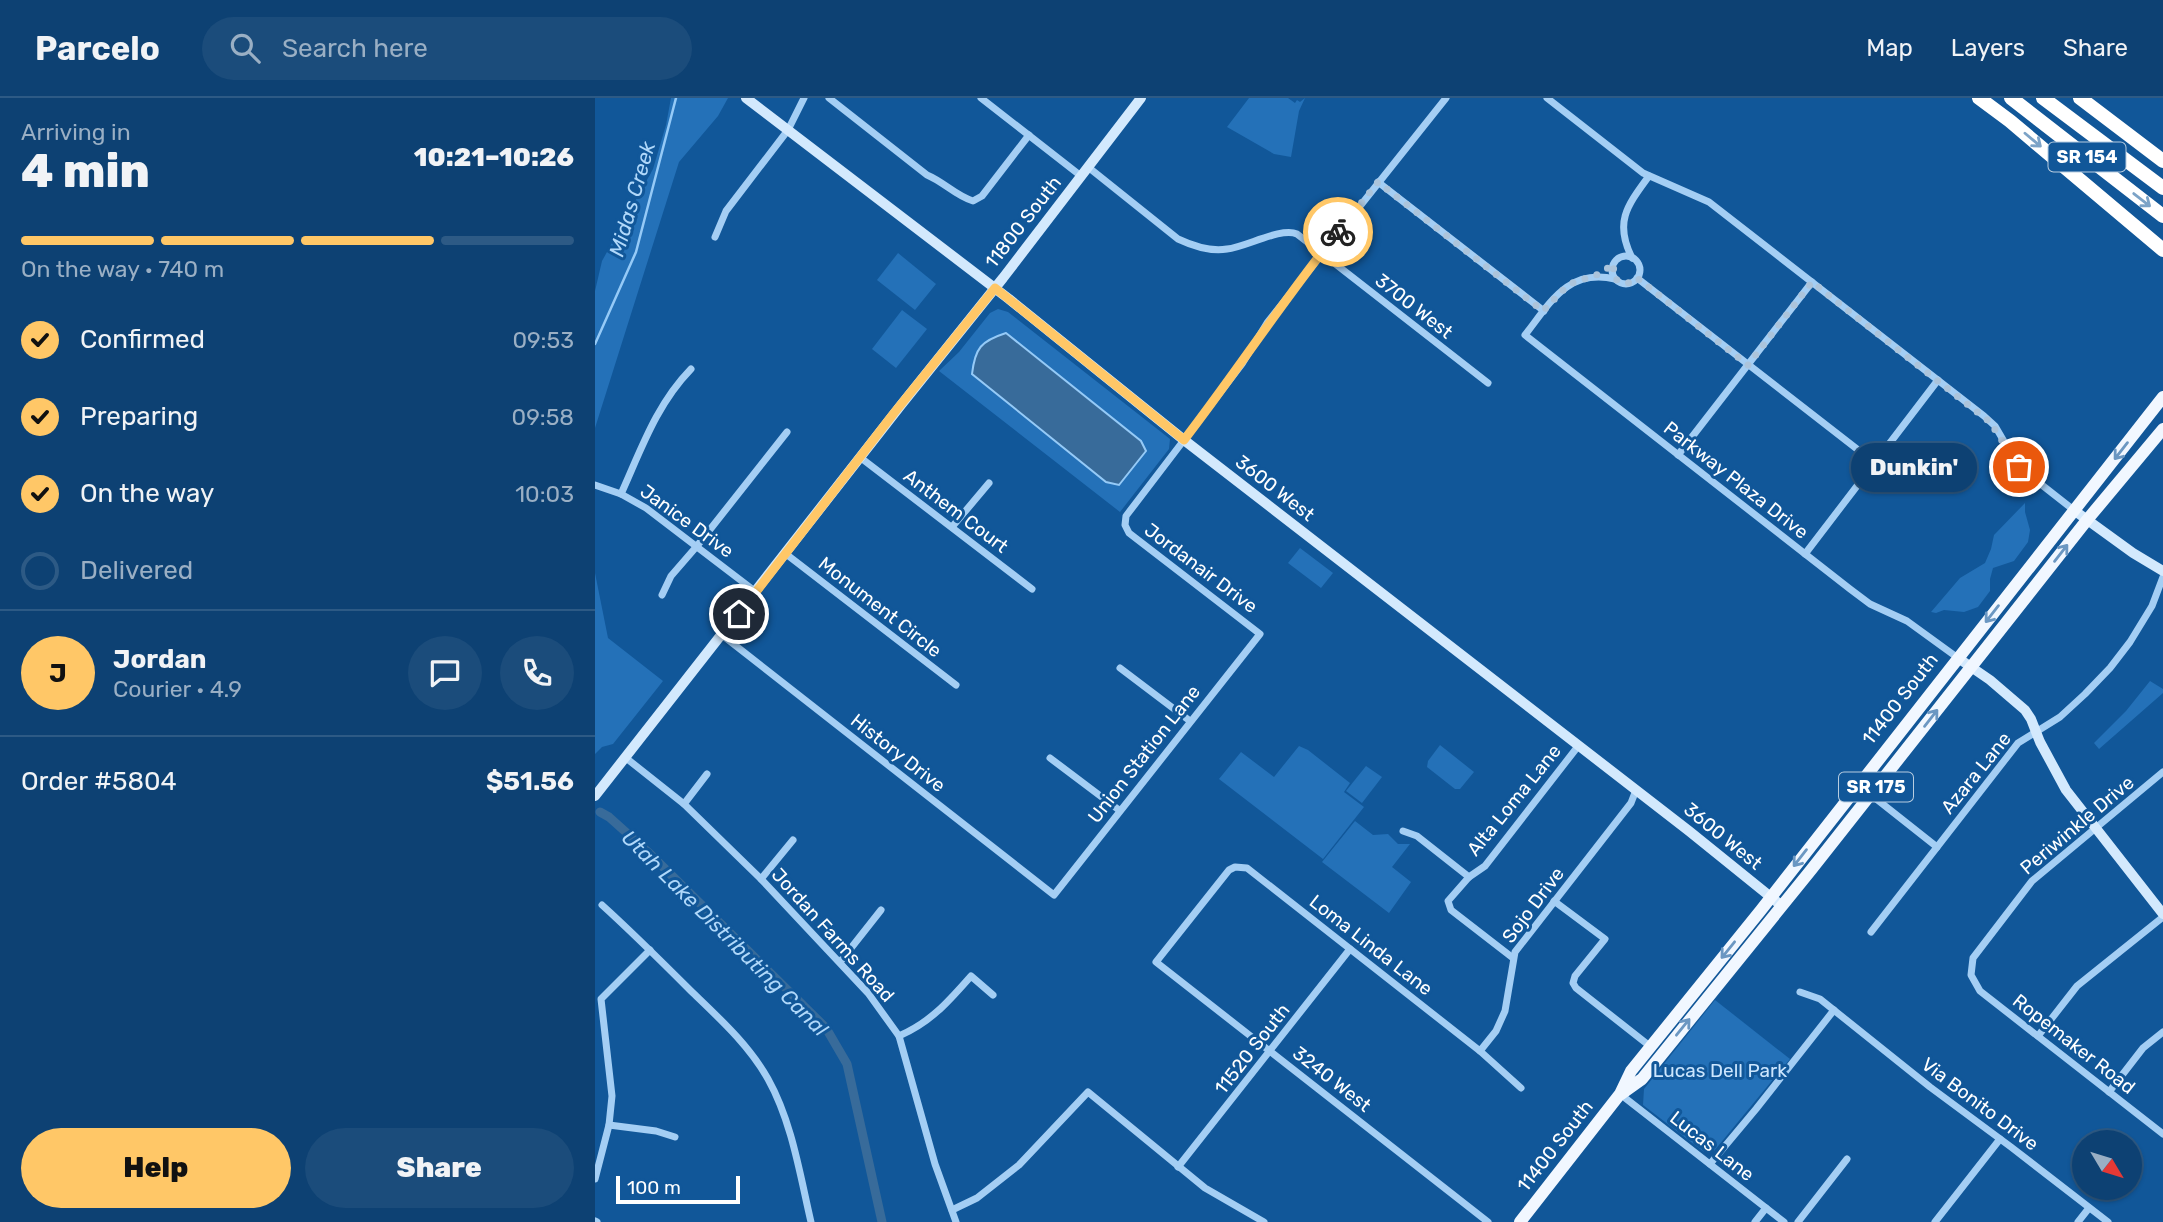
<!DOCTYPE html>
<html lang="en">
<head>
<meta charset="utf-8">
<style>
	:root { --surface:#0d4173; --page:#1b4c7b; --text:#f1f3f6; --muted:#9aafc4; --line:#2d5a85; --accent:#ffc767 }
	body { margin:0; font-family:Rubik,sans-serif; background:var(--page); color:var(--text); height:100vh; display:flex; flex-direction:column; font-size:26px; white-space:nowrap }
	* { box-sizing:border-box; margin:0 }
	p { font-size:23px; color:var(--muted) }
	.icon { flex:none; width:38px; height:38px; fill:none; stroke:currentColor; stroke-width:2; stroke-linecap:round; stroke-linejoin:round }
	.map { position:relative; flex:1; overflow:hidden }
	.sheet { display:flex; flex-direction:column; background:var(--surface); width:595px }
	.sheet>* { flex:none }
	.needle { width:46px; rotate:128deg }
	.fabs { position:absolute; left:1477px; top:1032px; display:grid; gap:14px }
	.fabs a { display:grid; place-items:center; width:70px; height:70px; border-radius:50%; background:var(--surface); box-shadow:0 2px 5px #0004,0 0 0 2px var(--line); font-size:35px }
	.scale { position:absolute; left:21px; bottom:18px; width:124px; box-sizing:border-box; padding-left:7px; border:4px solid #fff; border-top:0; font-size:19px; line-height:24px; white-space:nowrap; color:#fff; -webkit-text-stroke:5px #115799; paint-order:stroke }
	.pin { position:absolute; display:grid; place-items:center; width:60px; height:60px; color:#fff; margin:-30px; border:4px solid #fff; border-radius:50%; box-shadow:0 2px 7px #0007 }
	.courier { position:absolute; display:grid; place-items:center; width:70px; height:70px; margin:-35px; border:5px solid #ffc767; border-radius:50%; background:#fff; color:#222; box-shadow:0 2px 9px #0007 }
	.bubble { position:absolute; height:49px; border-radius:24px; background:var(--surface); box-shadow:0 2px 5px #0004,0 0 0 2px var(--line); font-size:23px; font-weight:800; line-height:49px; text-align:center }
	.headline em { font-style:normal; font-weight:800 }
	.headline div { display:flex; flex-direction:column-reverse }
	.headline { display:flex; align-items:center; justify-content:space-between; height:119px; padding:0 21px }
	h1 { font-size:46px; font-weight:800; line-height:52px }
	.bar { display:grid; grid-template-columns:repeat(4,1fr); gap:10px 7px; align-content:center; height:84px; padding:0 21px }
	.bar i { height:9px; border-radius:5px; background:var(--line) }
	.bar .active { background:var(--accent) }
	.bar p { grid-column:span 4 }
	.line { display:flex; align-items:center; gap:18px; padding:0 21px; border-top:2px solid var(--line) }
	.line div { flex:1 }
	.round { display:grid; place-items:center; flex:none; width:74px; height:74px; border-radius:37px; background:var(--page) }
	ol { padding:0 21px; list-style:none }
	li { display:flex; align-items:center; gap:21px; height:77px }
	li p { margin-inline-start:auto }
	li .icon { padding:7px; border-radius:50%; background:var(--accent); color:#111; stroke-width:4 }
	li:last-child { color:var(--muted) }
	li i { width:38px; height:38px; border:4px solid var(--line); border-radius:50% }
	.primary-button { display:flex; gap:14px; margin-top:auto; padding:14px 21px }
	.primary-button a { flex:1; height:80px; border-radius:42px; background:var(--accent); color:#111; font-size:28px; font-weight:800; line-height:80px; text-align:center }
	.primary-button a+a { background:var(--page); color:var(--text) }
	header { display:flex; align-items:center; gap:42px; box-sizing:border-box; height:98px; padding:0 35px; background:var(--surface); border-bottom:2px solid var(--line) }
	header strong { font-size:33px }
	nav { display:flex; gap:38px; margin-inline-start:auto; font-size:24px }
	.search { width:490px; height:63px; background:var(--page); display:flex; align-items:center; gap:18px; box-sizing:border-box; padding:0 24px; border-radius:38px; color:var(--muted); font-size:26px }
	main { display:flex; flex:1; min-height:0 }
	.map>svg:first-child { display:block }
	.green { fill:#2471b8 }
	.water { fill:#386b9a; stroke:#95caf7; stroke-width:2 }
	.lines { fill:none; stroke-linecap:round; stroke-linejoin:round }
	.stream { stroke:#95caf7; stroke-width:2.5 }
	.canal { stroke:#386b9a; stroke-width:9 }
	.street { stroke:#a4cef4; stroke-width:7 }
	.secondary { stroke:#d3e9fd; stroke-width:10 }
	.primary { stroke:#f1f7ff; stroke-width:12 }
	.highway { stroke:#fff; stroke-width:14 }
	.oneway { stroke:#7ca3c7 }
	.oneway2 { stroke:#6b97c2 }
	.done { stroke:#acc4db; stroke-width:7; stroke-dasharray:0 12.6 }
	.route { stroke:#ffc767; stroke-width:9 }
	.labels { text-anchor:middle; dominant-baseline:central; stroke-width:6; stroke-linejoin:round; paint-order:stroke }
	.shield { fill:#115799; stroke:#b8cde0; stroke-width:2 }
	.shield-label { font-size:18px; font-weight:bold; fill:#fff }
	.street-label { font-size:19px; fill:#fff; stroke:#115799 }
	.park-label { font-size:19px; fill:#cce6fe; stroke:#115799 }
	.water-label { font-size:21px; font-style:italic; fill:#b0d8fa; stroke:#115799 }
</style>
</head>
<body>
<header>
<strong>Parcelo</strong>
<div class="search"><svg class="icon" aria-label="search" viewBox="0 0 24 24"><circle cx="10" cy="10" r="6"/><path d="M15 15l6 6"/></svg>Search here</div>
<nav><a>Map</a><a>Layers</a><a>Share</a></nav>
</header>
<main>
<section class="sheet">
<div class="headline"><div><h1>4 min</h1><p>Arriving in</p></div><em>10:21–10:26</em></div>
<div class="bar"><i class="active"></i><i class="active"></i><i class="active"></i><i></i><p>On the way · 740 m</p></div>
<ol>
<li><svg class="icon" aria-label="check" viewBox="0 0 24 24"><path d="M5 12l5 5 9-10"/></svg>Confirmed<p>09:53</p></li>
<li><svg class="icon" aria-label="check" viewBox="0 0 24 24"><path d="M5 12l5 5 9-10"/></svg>Preparing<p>09:58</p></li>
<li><svg class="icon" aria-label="check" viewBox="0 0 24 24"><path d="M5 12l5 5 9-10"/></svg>On the way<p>10:03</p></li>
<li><i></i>Delivered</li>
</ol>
<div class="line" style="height:126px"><b class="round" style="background:var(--accent);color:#111">J</b><div><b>Jordan</b><p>Courier · 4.9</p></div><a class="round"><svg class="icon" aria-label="chat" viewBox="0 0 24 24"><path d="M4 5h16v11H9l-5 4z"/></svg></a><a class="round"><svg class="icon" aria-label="phone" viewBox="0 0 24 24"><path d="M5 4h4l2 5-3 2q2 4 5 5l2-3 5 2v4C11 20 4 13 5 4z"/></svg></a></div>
<div class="line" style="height:91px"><div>Order #5804</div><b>$51.56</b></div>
<div class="primary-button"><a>Help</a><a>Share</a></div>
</section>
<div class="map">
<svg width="1568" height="1124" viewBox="0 0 1568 1124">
	<rect width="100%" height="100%" fill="#115799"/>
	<g class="green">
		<polygon points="76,0 133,0 123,18 84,64 0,330 0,193 7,163 58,71 71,27"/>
		<polygon points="654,0 693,0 700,5 702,2 705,4 710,0 704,13 696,59 679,56 632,29"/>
		<polygon points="303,155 341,186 320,212 282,182"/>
		<polygon points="403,211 413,214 575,341 574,351 525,414 344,273 364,254 395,215"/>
		<polygon points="307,212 332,231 301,270 277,251"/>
		<polygon points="1430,405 1430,414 1435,432 1433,444 1419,463 1398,470 1395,481 1395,493 1383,509 1369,514 1349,512 1341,515 1336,514 1365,480 1390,465 1396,451 1399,437"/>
		<polygon points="705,450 738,475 726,490 693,465"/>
		<polygon points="0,475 13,540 68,583 18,646 7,649 0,656"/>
		<polygon points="1555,583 1568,591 1568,595 1504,651 1499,645 1531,613"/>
		<polygon points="845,647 879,674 865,691 860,691 832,669 833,663"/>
		<polygon points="704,648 713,652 755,685 749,694 769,709 728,761 624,681 646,654 679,679"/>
		<polygon points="771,668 787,679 767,705 751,693"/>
		<polygon points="760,723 778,737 793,736 803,746 815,746 797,769 816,784 794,815 727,764"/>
		<polygon points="1120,902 1195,961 1119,1053 1109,1054 1048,1007 1049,991"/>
	</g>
	<path class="water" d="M411,235l135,108 5,10 -27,34 -13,-3 -134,-108c3,-26 9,-33 34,-41z"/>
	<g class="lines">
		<polyline class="stream" points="0,246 41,154 81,0"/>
		<polyline class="canal" points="5,714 14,719 53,754 231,930 252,966 287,1124"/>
		<g class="street">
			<path d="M234,0l98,77c17,7 29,21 46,26l9,-5 47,-61"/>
			<polyline points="386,0 486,78"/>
			<polyline points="952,0 1048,75 1114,104 1389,318 1400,328 1424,369 1480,413"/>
			<path d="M493,69l90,72c15,7 32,13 49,10 19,-2 54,-22 70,-15l191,149"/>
			<polyline points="783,84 949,213"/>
			<polyline points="120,139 131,113 193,32 209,0"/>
			<circle cx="1031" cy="172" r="14"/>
			<path d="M1037,160c-18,-36 -5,-52 17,-82"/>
			<polyline points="1042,180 1280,365"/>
			<path d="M1020,181c-47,-11 -65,24 -90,56l325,254 20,15 37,17 51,37"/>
			<polyline points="1083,357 1217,184"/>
			<polyline points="266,360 437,491"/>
			<polyline points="0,387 26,396 51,410 161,494"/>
			<path d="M26,396c20,-44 35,-89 70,-125"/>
			<polyline points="357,429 394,385"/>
			<polyline points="191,456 361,587"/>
			<polyline points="1210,456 1343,282"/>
			<polyline points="67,497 76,478 102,448 192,334"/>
			<polyline points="127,537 459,797 665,536 534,435 530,427 531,418 647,266 672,225 851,0"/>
			<polyline points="525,570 595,623"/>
			<polyline points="31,660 89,706 166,781 273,895 304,938 340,1066 361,1124"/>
			<polyline points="455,660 524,712"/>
			<polyline points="1568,674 1437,783 1378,860 1376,877 1385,893 1568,1036"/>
			<polyline points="1275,696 1342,749"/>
			<polyline points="89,706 112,676"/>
			<polyline points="808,733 822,738 874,779"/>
			<polyline points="166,781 198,742"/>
			<polyline points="959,803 1010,841 980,878 978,885 981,890 1056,949"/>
			<path d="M7,807c31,28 60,57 89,86 28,27 58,54 77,88 24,43 32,96 43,143"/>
			<polyline points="1276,834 1423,645 1465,619 1490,596 1515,570 1535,544 1557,508 1568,479"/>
			<polyline points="918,860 856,812 853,803 874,779 890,768 984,647"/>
			<polyline points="245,864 286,812"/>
			<polyline points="1205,894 1225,901 1335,989 1416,1049 1513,1124"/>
			<path d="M304,938c32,-14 49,-34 72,-60l22,19"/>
			<polyline points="1443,938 1482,888 1568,819"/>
			<polyline points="885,953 901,933 910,913 920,854 1036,705 1041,692"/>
			<polyline points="1514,994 1548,950 1568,934"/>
			<polyline points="1025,996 1189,1124"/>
			<polyline points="14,1027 61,1033 80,1039"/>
			<polyline points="1115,1066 1161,1011 1239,912"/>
			<polyline points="583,1069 755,851"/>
			<polyline points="0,1081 14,1027 17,998 6,901 55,852"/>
			<polyline points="357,1112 382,1100 424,1067 493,994 610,1090 669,1124"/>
			<polyline points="0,1123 2,1124"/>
			<polyline points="893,1124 561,864 634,772 640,769 652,770 885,953 926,990"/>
			<polyline points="1160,1124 1171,1110"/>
			<polyline points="1203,1124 1252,1061"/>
			<polyline points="1340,1124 1405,1041"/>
			<polyline points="1483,1124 1494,1110"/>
		</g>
		<g class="secondary">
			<polyline points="151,0 414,201 589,342 1094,733 1187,808"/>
			<polyline points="1480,413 1538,455 1568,473"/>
			<polyline points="1363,560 1395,582 1430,612 1436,621 1445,644 1471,692 1568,816"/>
			<polyline points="0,698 306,307 408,180 546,0"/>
		</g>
		<g class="primary">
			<polyline points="1026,996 1047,981 1216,772 1492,422 1568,331"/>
			<polyline points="925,1124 1025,996 1036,973 1166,812 1568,299"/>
		</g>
		<g class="highway">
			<polyline points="1384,0 1415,23 1568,152"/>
			<polyline points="1416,0 1568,118"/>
			<polyline points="1448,0 1568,90"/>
			<polyline points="1485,0 1568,63"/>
		</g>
	</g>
	<defs><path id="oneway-shaft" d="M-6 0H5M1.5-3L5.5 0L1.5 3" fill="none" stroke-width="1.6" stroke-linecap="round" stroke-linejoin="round" transform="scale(1.75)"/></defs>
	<g class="oneway">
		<use href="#oneway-shaft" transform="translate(1438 42) rotate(40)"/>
		<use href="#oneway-shaft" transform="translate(1547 102) rotate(38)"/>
	</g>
	<g class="oneway2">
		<use href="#oneway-shaft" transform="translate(1526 353) rotate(128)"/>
		<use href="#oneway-shaft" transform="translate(1466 455) rotate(-52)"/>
		<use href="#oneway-shaft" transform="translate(1397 516) rotate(128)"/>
		<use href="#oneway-shaft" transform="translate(1336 620) rotate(-52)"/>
		<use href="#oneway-shaft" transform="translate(1205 760) rotate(128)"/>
		<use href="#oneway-shaft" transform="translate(1133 852) rotate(129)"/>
		<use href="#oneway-shaft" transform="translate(1088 929) rotate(-51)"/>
	</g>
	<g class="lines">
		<polyline class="done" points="743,134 783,84 948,213 972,188 981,183 1000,178 1019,166 1018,178 1024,184 1035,185 1042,180 1153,267 1217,184 1395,324 1424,369"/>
		<path class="route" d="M144,516l155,-201 101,-125 189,152c53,-69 100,-141 154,-208"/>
	</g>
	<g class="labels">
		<g class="shield">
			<rect x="1453.5" y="44.5" width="77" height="29" rx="5"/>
			<rect x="1244" y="674.5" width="74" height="29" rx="5"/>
		</g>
		<g class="shield-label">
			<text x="1492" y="59">SR 154</text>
			<text x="1281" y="689">SR 175</text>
		</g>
		<g class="street-label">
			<text transform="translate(428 124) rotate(-52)">11800 South</text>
			<text transform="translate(819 208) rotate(38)">3700 West</text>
			<text transform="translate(1141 382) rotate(38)">Parkway Plaza Drive</text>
			<text transform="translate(680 390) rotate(38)">3600 West</text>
			<text transform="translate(361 413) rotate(37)">Anthem Court</text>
			<text transform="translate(92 423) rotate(36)">Janice Drive</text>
			<text transform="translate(606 470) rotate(37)">Jordanair Drive</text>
			<text transform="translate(285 509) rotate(38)">Monument Circle</text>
			<text transform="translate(1305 601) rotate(-52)">11400 South</text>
			<text transform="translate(303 655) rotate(38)">History Drive</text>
			<text transform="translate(549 656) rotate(-52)">Union Station Lane</text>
			<text transform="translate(1381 675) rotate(-51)">Azara Lane</text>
			<text transform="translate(919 702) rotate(-51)">Alta Loma Lane</text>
			<text transform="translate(1482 727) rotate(-40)">Periwinkle Drive</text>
			<text transform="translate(1128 738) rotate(39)">3600 West</text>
			<text transform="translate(938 807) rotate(-53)">Sojo Drive</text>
			<text transform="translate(238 837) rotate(48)">Jordan Farms Road</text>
			<text transform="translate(776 847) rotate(38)">Loma Linda Lane</text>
			<text transform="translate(1479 946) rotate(38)">Ropemaker Road</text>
			<text transform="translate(657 951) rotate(-52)">11520 South</text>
			<text transform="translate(737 981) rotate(38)">3240 West</text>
			<text transform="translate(1385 1006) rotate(37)">Via Bonito Drive</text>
			<text transform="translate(960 1048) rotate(-52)">11400 South</text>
			<text transform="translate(1117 1048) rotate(38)">Lucas Lane</text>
		</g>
		<g class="park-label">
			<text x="1125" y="972">Lucas Dell Park</text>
		</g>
		<g class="water-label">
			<text transform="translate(37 101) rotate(-74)">Midas Creek</text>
			<text transform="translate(130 835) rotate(45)">Utah Lake Distributing Canal</text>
		</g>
	</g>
</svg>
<div class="fabs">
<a><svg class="needle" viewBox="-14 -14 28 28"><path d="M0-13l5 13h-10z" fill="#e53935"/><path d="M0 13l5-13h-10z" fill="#9aafc4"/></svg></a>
</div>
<div class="scale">100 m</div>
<div class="pin" style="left:1424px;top:369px;background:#ea580c"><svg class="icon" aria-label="bag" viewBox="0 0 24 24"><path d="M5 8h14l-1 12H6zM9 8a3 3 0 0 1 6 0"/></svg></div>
<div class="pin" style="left:144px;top:516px;background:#1f2937"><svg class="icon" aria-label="home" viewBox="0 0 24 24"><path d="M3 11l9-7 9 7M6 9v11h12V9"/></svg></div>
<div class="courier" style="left:743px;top:134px"><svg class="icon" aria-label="bike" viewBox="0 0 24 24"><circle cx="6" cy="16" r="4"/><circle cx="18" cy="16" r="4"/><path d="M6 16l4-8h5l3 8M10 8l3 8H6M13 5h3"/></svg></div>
<div class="bubble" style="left:1256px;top:345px;width:126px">Dunkin'</div>
</div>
</main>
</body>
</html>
